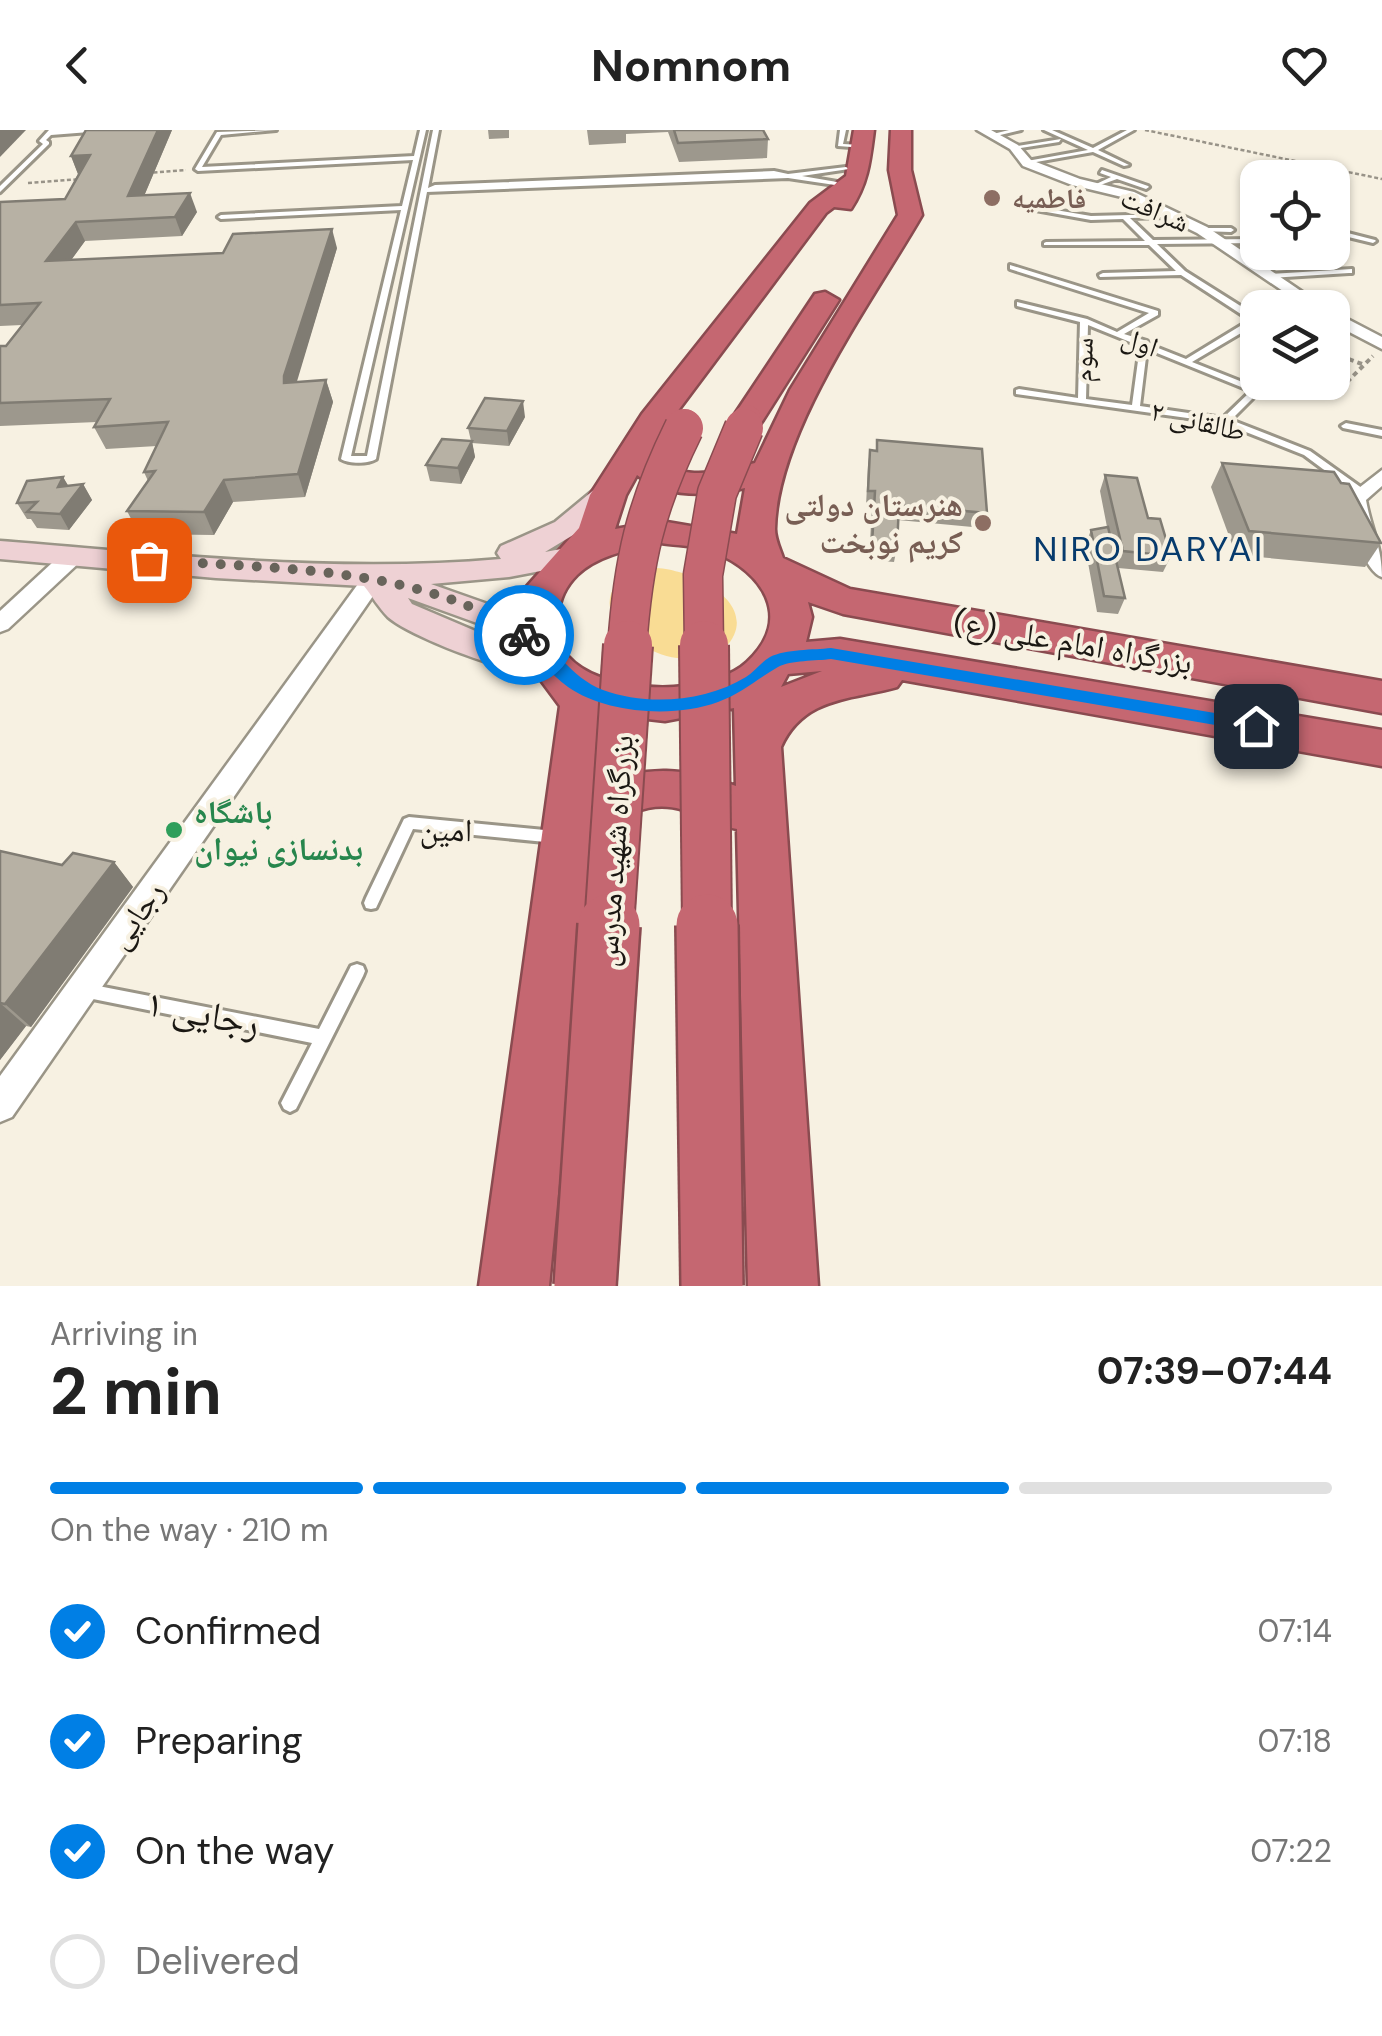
<!DOCTYPE html>
<html lang="en">
<head>
<meta charset="utf-8">
<style>
	:root { --surface:#fff; --page:#f2f2f2; --text:#222; --muted:#767676; --line:#e0e0e0; --accent:#007fe5 }
	body { margin:0; font-family:"DM Sans","Noto Naskh Arabic",sans-serif; background:var(--page); color:var(--text); height:100vh; display:flex; flex-direction:column; font-size:38px; white-space:nowrap }
	* { box-sizing:border-box; margin:0 }
	p { font-size:32px; color:var(--muted) }
	.icon { flex:none; width:55px; height:55px; fill:none; stroke:currentColor; stroke-width:2; stroke-linecap:round; stroke-linejoin:round }
	.map { position:relative; height:1156px; overflow:hidden }
	.sheet { display:flex; flex-direction:column; background:var(--surface); flex:1 }
	.sheet>* { flex:none }
	.fabs { position:absolute; left:1240px; top:30px; display:grid; gap:20px }
	.fabs a { display:grid; place-items:center; width:110px; height:110px; border-radius:20px; background:var(--surface); box-shadow:0 2px 8px #0004; font-size:50px }
	.pin { position:absolute; display:grid; place-items:center; width:85px; height:85px; color:#fff; margin:-42px; border-radius:20px; box-shadow:0 5px 15px #0006 }
	.courier { position:absolute; display:grid; place-items:center; width:100px; height:100px; margin:-50px; border:8px solid #007fe5; border-radius:50%; background:#fff; color:#222; box-shadow:0 2px 12px #0007 }
	.head em { font-style:normal; font-weight:700 }
	.head div { display:flex; flex-direction:column-reverse }
	.head { display:flex; align-items:center; justify-content:space-between; height:170px; padding:0 50px }
	h1 { font-size:65px; font-weight:700; line-height:75px }
	.bar { display:grid; grid-template-columns:repeat(4,1fr); gap:15px 10px; align-content:center; height:120px; padding:0 50px }
	.bar i { height:12px; border-radius:8px; background:var(--line) }
	.bar .active { background:var(--accent) }
	.bar p { grid-column:span 4 }
	ol { padding:0 50px; list-style:none }
	li { display:flex; align-items:center; gap:30px; height:110px }
	li p { margin-inline-start:auto }
	li .icon { padding:10px; border-radius:50%; background:var(--accent); color:#fff; stroke-width:4 }
	li:last-child { color:var(--muted) }
	li i { width:55px; height:55px; border:5px solid var(--line); border-radius:50% }
	header { display:flex; justify-content:space-between; align-items:center; height:130px; padding:0 50px; background:var(--surface); font-size:45px; font-weight:700 }
	.map>svg:first-child { display:block }
	.green { fill:#f9dc94 }
	.lines { fill:none; stroke-linecap:round; stroke-linejoin:round }
	.lane-casing { stroke:#9a9587; stroke-width:6 }
	.street-casing { stroke:#9a9587; stroke-width:5 }
	.secondary-casing { stroke:#9a9587; stroke-width:5 }
	.highway-casing { stroke:#8a4b50; stroke-width:5 }
	.path-far1 { stroke:#989388; stroke-width:2.5; stroke-dasharray:4 2.5; stroke-linecap:butt }
	.path { stroke:#989388; stroke-width:4; stroke-dasharray:5 4; stroke-linecap:butt }
	.lane { fill:#fff; fill-rule:evenodd }
	.street { fill:#fff; fill-rule:evenodd }
	.secondary { fill:#eed1d4; fill-rule:evenodd }
	.highway { fill:#c56771; fill-rule:evenodd }
	.highway-bridge-far3-casing { stroke:#8a4b50; stroke-width:32; stroke-linecap:butt }
	.highway-bridge-far2-casing { stroke:#8a4b50; stroke-width:41; stroke-linecap:butt }
	.highway-bridge-far1-casing { stroke:#8a4b50; stroke-width:52; stroke-linecap:butt }
	.highway-bridge-casing { stroke:#8a4b50; stroke-width:66; stroke-linecap:butt }
	.highway-bridge-far3 { stroke:#c56771; stroke-width:29 }
	.highway-bridge-far2 { stroke:#c56771; stroke-width:38 }
	.highway-bridge-far1 { stroke:#c56771; stroke-width:48 }
	.highway-bridge { stroke:#c56771; stroke-width:61 }
	.wall { fill:#9d988d }
	.shaded-wall { fill:#807c73 }
	.building { fill:#b7b1a4; stroke:#807c73; stroke-width:2.5 }
	.route { fill:#007fe5 }
	.done { stroke:#68645b; stroke-width:10; stroke-dasharray:0 18 }
	.education-dot { fill:#8d6e63; stroke:#f7f1e2; stroke-width:4 }
	.leisure-dot { fill:#2e9e5b; stroke:#f7f1e2; stroke-width:4 }
	.labels { text-anchor:middle; dominant-baseline:central; stroke-width:8; stroke-linejoin:round; paint-order:stroke }
	.far-education-label { font-size:28px; font-weight:bold; fill:#785e54; stroke:#f7f1e2; text-anchor:start }
	.far-street-label { font-size:28px; fill:#1b1813; stroke:#f7f1e2 }
	.education-label { font-size:32px; font-weight:bold; fill:#785e54; stroke:#f7f1e2; text-anchor:end }
	.street-label { font-size:32px; fill:#1b1813; stroke:#f7f1e2 }
	.leisure-label { font-size:32px; font-weight:bold; fill:#27864d; stroke:#f7f1e2; text-anchor:start }
	.neighbourhood-label { font-size:35px; letter-spacing:2.5px; fill:#073b6d; stroke:#f7f1e2 }
	.near-street-label { font-size:38px; fill:#1b1813; stroke:#f7f1e2 }
</style>
</head>
<body>
<header><svg class="icon" aria-label="back" viewBox="0 0 24 24"><path d="M15 5l-7 7 7 7"/></svg>Nomnom<svg class="icon" aria-label="heart" viewBox="0 0 24 24"><path d="M12 20l-8-8c-3-5 5-10 8-4 3-6 11-1 8 4z"/></svg></header>
<div class="map">
<svg width="1382" height="1156" viewBox="0 0 1382 1156">
	<rect width="100%" height="100%" fill="#f7f1e2"/>
	<path class="green" d="M654,438c36,0 112,36 71,80 -15,4 -33,12 -48,10 -32,-4 -86,-38 -61,-74z"/>
	<g class="lines">
		<defs>
			<g id="lane">
				<polygon points="49,0 115,0 51,5 46,10 49,12 49,14 0,62 0,56 43,14 39,11"/>
				<path d="M276,0l-55,5 -19,32 212,-11 6,-26h6l-75,326h16l66,-326h6l-11,58 7,-3 339,-14 14,3 58,-7 3,2 -47,7 35,6 -2,3 -47,-7 -361,14 -51,267c-8,5 -27,5 -35,0l60,-249 -180,9 -3,-2 3,-2 181,-9 11,-46 -215,11 -3,-2 22,-37z"/>
				<polygon points="840,0 846,0 843,14 862,15 864,18 838,16"/>
				<polygon points="1009,0 1021,0 992,7 989,5"/>
				<polygon points="1044,0 1052,0 1093,18 1127,0 1134,0 1098,20 1129,35 1124,36 1093,22 1025,34 1027,31 1088,20"/>
				<polygon points="1061,9 1059,12 1014,19 1011,17"/>
				<polygon points="1102,40 1148,56 1149,57 1146,59 1117,49 1092,58 1092,56 1111,47 1100,43"/>
				<path d="M1032,76l59,10 77,-2v2l-2,1 -36,1 23,22 105,-1v4l-101,1 28,27 73,46v6l-66,39 63,25 5,-5h9l-38,38 79,31 56,40v4h-8l-54,-40 -81,-32 -207,-29v-4l3,-1 59,9 2,-76 -63,-16v-4l70,17 30,13 32,-19 -139,-44v-4l148,46v4l-34,19 23,7 1,3 38,15 64,-39 -69,-45 -81,2 -1,-2 4,-2 73,-2 -27,-26h-105v-2l2,-1 99,-1 -22,-22 -32,1 -61,-11zM1088,195l52,21 -8,59 -46,-6zM1147,219l104,42 -28,27 -83,-12z"/>
				<polygon points="1202,98 1231,98 1234,100 1231,102 1200,101 1200,99"/>
				<polygon points="1332,99 1375,110 1376,111 1373,113 1332,103"/>
				<polygon points="1291,122 1293,124 1289,126 1243,129 1239,127 1243,125"/>
				<polygon points="1352,139 1352,143 1349,143 1270,148 1266,146 1270,144"/>
				<polygon points="1350,196 1357,198 1332,211 1332,206"/>
				<polygon points="1346,293 1382,300 1382,306 1343,298 1341,296"/>
				<polygon points="409,687 555,701 560,703 562,707 560,711 555,713 413,699 376,778 371,779 366,778 364,773 366,768 404,689"/>
				<polygon points="357,834 363,836 365,841 363,846 296,979 290,982 284,979 281,973 312,913 83,867 77,865 75,860 77,855 83,853 319,899 351,836"/>
			</g>
			<g id="street">
				<polygon points="977,0 991,0 1018,15 1031,30 1080,49 1134,62 1207,97 1326,178 1308,178 1197,103 1126,68 1072,55 1023,36 1010,19"/>
				<polygon points="1332,181 1382,207 1382,219 1332,193"/>
				<path d="M1382,340v16l-16,14c5,29 16,46 16,77 -19,-6 -33,-60 -36,-79z"/>
				<polygon points="74,418 82,420 85,425 82,430 8,499 0,502 0,481 66,420"/>
				<polygon points="374,441 382,443 385,448 382,453 12,987 0,992 0,946 366,443"/>
			</g>
			<path id="secondary" d="M611,352l10,2 4,6 -4,6 -33,30 -43,26 32,-6 11,2 4,7 -4,7 -79,15 -78,7 68,24 53,32 4,8 -4,7 14,4 5,8 -5,8c-32,10 -153,-36 -178,-58 -9,-9 -16,-21 -24,-31l-148,-8 -216,-19v-18c167,13 333,33 501,18l-4,-6 4,-7 54,-24 46,-38zM408,468l69,25 43,27 -108,-46z"/>
			<g id="highway">
				<path d="M854,0h20c-4,31 -6,53 -23,79l-17,-2 -8,6 -158,211 -12,20c10,44 67,27 99,19l35,-73 108,-175 -9,-45 2,-40h20v40l11,45c-49,85 -145,215 -147,314 0,10 5,20 8,29l67,31 532,92v32l-539,-99 -35,-12 4,15 -6,25 34,-3 542,91v36l-480,-86 -5,7c-45,13 -93,9 -116,60l37,539h-70l-11,-457c-36,-7 -60,-34 -102,-17 -15,7 -26,19 -42,24l-44,450h-70l81,-580 -37,-50 -9,-31 7,-32 58,-65 11,-33 52,-81 168,-211 36,-27zM637,345c30,24 73,21 108,13l-8,46 -76,-13 -46,8 11,-34zM661,413c17,3 37,2 53,9 49,20 80,66 33,110 -16,15 -41,20 -63,24 -43,6 -138,-6 -126,-71 2,-16 7,-28 19,-40 22,-21 55,-26 84,-32zM822,541l-41,16 7,-13zM734,578l2,78c-48,-18 -91,-22 -139,0l7,-72 61,7z"/>
				<polygon points="825,162 839,170 763,290 758,297 736,297 731,290 815,164"/>
			</g>
		</defs>
		<use href="#lane" class="lane-casing"/>
		<use href="#street" class="street-casing"/>
		<use href="#secondary" class="secondary-casing"/>
		<use href="#highway" class="highway-casing"/>
		<g class="path-far1">
			<polyline points="1145,0 1382,49"/>
			<polyline points="147,43 186,40"/>
			<polyline points="28,53 82,49"/>
		</g>
		<g class="path">
			<polyline points="1332,223 1362,234"/>
			<polyline points="1347,252 1373,226"/>
		</g>
		<use href="#lane" class="lane"/>
		<use href="#street" class="street"/>
		<use href="#secondary" class="secondary"/>
		<use href="#highway" class="highway"/>
		<defs>
			<g id="highway-bridge-far3">
				<polyline points="683,301 686,294"/>
				<polyline points="743,301 747,290"/>
			</g>
			<g id="highway-bridge-far2">
				<path d="M627,518c6,-87 18,-141 57,-220"/>
				<polyline points="704,518 703,445 717,363 744,298"/>
			</g>
			<g id="highway-bridge-far1">
				<polyline points="704,515 707,797"/>
				<polyline points="609,797 628,515"/>
			</g>
			<g id="highway-bridge">
				<polyline points="707,795 712,1156"/>
				<polyline points="585,1156 609,795"/>
			</g>
		</defs>
		<use href="#highway-bridge-far3" class="highway-bridge-far3-casing"/>
		<use href="#highway-bridge-far2" class="highway-bridge-far2-casing"/>
		<use href="#highway-bridge-far1" class="highway-bridge-far1-casing"/>
		<use href="#highway-bridge" class="highway-bridge-casing"/>
		<use href="#highway-bridge-far3" class="highway-bridge-far3"/>
		<use href="#highway-bridge-far2" class="highway-bridge-far2"/>
		<use href="#highway-bridge-far1" class="highway-bridge-far1"/>
		<use href="#highway-bridge" class="highway-bridge"/>
	</g>
	<g class="wall">
		<polygon points="86,0 172,0 144,66 197,82 182,106 85,111 71,130 337,118 296,252 326,250 333,272 305,367 233,372 214,405 139,404 127,381 148,351 144,342 157,316 106,319 94,297 97,292 0,296 0,216 6,216 22,195 0,196 0,72 65,69 78,44 71,26"/>
		<polygon points="488,0 509,0 509,8 489,9"/>
		<polygon points="587,0 763,0 768,9 767,28 679,32 668,2 626,4 626,13 589,15"/>
		<polygon points="525,287 509,316 472,313 475,327 461,354 430,351 426,335 471,311 468,298"/>
		<polygon points="877,310 987,383 983,398 898,390 897,417 894,432 869,430 872,376 866,376 868,335 870,320 876,321"/>
		<polygon points="1222,333 1341,353 1381,413 1365,437 1236,425 1211,357"/>
		<polygon points="1105,345 1148,388 1171,426 1163,442 1118,438 1125,468 1118,484 1097,482 1085,416 1091,400 1107,397 1100,361"/>
		<polygon points="63,347 68,356 83,354 92,370 69,400 37,398 31,389 27,389 17,373"/>
		<polygon points="0,721 62,735 114,732 133,757 31,897 26,896 0,930"/>
	</g>
	<g class="shaded-wall">
		<polygon points="0,0 26,0 0,27"/>
		<polygon points="158,0 172,0 136,85 128,66"/>
		<polygon points="90,25 78,44 71,26"/>
		<polygon points="190,63 197,82 182,106 175,87"/>
		<polygon points="76,92 85,111 56,151 46,131"/>
		<polygon points="332,99 337,118 292,268 284,253 284,246"/>
		<polygon points="326,250 333,272 305,367 298,344"/>
		<polygon points="523,271 525,287 509,316 507,301"/>
		<polygon points="472,311 475,327 461,354 458,338"/>
		<polygon points="63,347 72,362 58,357"/>
		<polygon points="224,350 233,372 214,405 204,382"/>
		<polygon points="83,354 92,370 69,400 60,384"/>
		<polygon points="114,732 133,757 31,897 5,874"/>
		<polygon points="0,873 26,896 0,930"/>
	</g>
	<g class="building">
		<polygon points="86,0 158,0 128,66 190,63 175,87 76,92 46,131 223,123 233,104 332,99 284,246 284,253 326,250 298,344 224,350 204,382 127,381 155,341 144,342 168,292 94,297 110,269 0,273 0,216 6,216 40,173 0,175 0,72 65,69 90,25 71,26"/>
		<polygon points="674,0 763,0 768,9 678,13"/>
		<polygon points="485,268 523,271 507,301 468,298"/>
		<polygon points="442,309 472,311 458,338 426,335"/>
		<polygon points="877,310 982,319 987,383 899,375 897,417 872,415 875,361 868,361 870,320 877,321"/>
		<polygon points="1222,333 1334,342 1341,353 1349,354 1381,413 1249,401"/>
		<polygon points="1105,345 1137,348 1148,388 1160,389 1171,426 1123,421"/>
		<polygon points="63,347 58,357 83,354 60,384 27,382 37,372 17,373 27,351"/>
		<polygon points="1108,397 1125,468 1104,466 1091,400"/>
		<polygon points="0,721 62,735 73,723 114,732 5,874 0,873"/>
	</g>
	<path class="route" d="M524,500c30,13 46,48 79,60 44,16 102,12 143,-13 8,-5 15,-15 24,-20 16,-8 43,-7 61,-9l425,72 9,6 -9,6 -425,-73c-15,2 -40,1 -53,8 -21,12 -36,26 -60,35 -43,16 -111,12 -150,-15 -18,-13 -34,-33 -50,-49l-2,-3z"/>
	<g class="lines">
		<path class="done" d="M149,430c122,9 269,5 375,75"/>
	</g>
	<g class="education-dot">
		<circle cx="992" cy="68" r="10"/>
		<circle cx="983" cy="393" r="10"/>
	</g>
	<circle class="leisure-dot" cx="174" cy="700" r="10"/>
	<g class="labels">
		<g class="far-education-label">
			<text x="1012" y="68">فاطمیه</text>
		</g>
		<g class="far-street-label">
			<text transform="translate(1155 80) rotate(23)">شرافت</text>
			<text transform="translate(1140 212) rotate(20)">اول</text>
			<text transform="translate(1083 230) rotate(-89)">سوم</text>
			<text transform="translate(1198 291) rotate(13)">طالقانی ۲</text>
		</g>
		<g class="education-label">
			<text x="963" y="375">هنرستان دولتی<tspan x="963" dy="37">کریم نوبخت</tspan></text>
		</g>
		<g class="street-label">
			<text transform="translate(1073 512) rotate(10)">بزرگراه امام علی (ع)</text>
			<text transform="translate(446 700) rotate(1)">امین</text>
			<text transform="translate(614 721) rotate(-86)">بزرگراه شهید مدرس</text>
			<text transform="translate(136 785) rotate(-55)">رجایی</text>
		</g>
		<g class="leisure-label">
			<text x="194" y="682">باشگاه<tspan x="194" dy="37">بدنسازی نیوان</tspan></text>
		</g>
		<g class="neighbourhood-label">
			<text x="1149" y="419">NIRO DARYAI</text>
		</g>
		<g class="near-street-label">
			<text transform="translate(203 883) rotate(11)">رجایی ۱</text>
		</g>
	</g>
</svg>
<div class="fabs">
<a><svg class="icon" aria-label="locate" viewBox="0 0 24 24"><circle cx="12" cy="12" r="6"/><path d="M12 2v4M12 18v4M2 12h4M18 12h4"/></svg></a>
<a><svg class="icon" aria-label="layers" viewBox="0 0 24 24"><path d="M12 4l9 5-9 5-9-5zM3 14l9 5 9-5"/></svg></a>
</div>
<div class="pin" style="left:149px;top:430px;background:#ea580c"><svg class="icon" aria-label="bag" viewBox="0 0 24 24"><path d="M5 8h14l-1 12H6zM9 8a3 3 0 0 1 6 0"/></svg></div>
<div class="pin" style="left:1256px;top:596px;background:#1f2937"><svg class="icon" aria-label="home" viewBox="0 0 24 24"><path d="M3 11l9-7 9 7M6 9v11h12V9"/></svg></div>
<div class="courier" style="left:524px;top:505px"><svg class="icon" aria-label="bike" viewBox="0 0 24 24"><circle cx="6" cy="16" r="4"/><circle cx="18" cy="16" r="4"/><path d="M6 16l4-8h5l3 8M10 8l3 8H6M13 5h3"/></svg></div>
</div>
<section class="sheet">
<div class="head"><div><h1>2 min</h1><p>Arriving in</p></div><em>07:39–07:44</em></div>
<div class="bar"><i class="active"></i><i class="active"></i><i class="active"></i><i></i><p>On the way · 210 m</p></div>
<ol>
<li><svg class="icon" aria-label="check" viewBox="0 0 24 24"><path d="M5 12l5 5 9-10"/></svg>Confirmed<p>07:14</p></li>
<li><svg class="icon" aria-label="check" viewBox="0 0 24 24"><path d="M5 12l5 5 9-10"/></svg>Preparing<p>07:18</p></li>
<li><svg class="icon" aria-label="check" viewBox="0 0 24 24"><path d="M5 12l5 5 9-10"/></svg>On the way<p>07:22</p></li>
<li><i></i>Delivered</li>
</ol>
</section>
</body>
</html>
